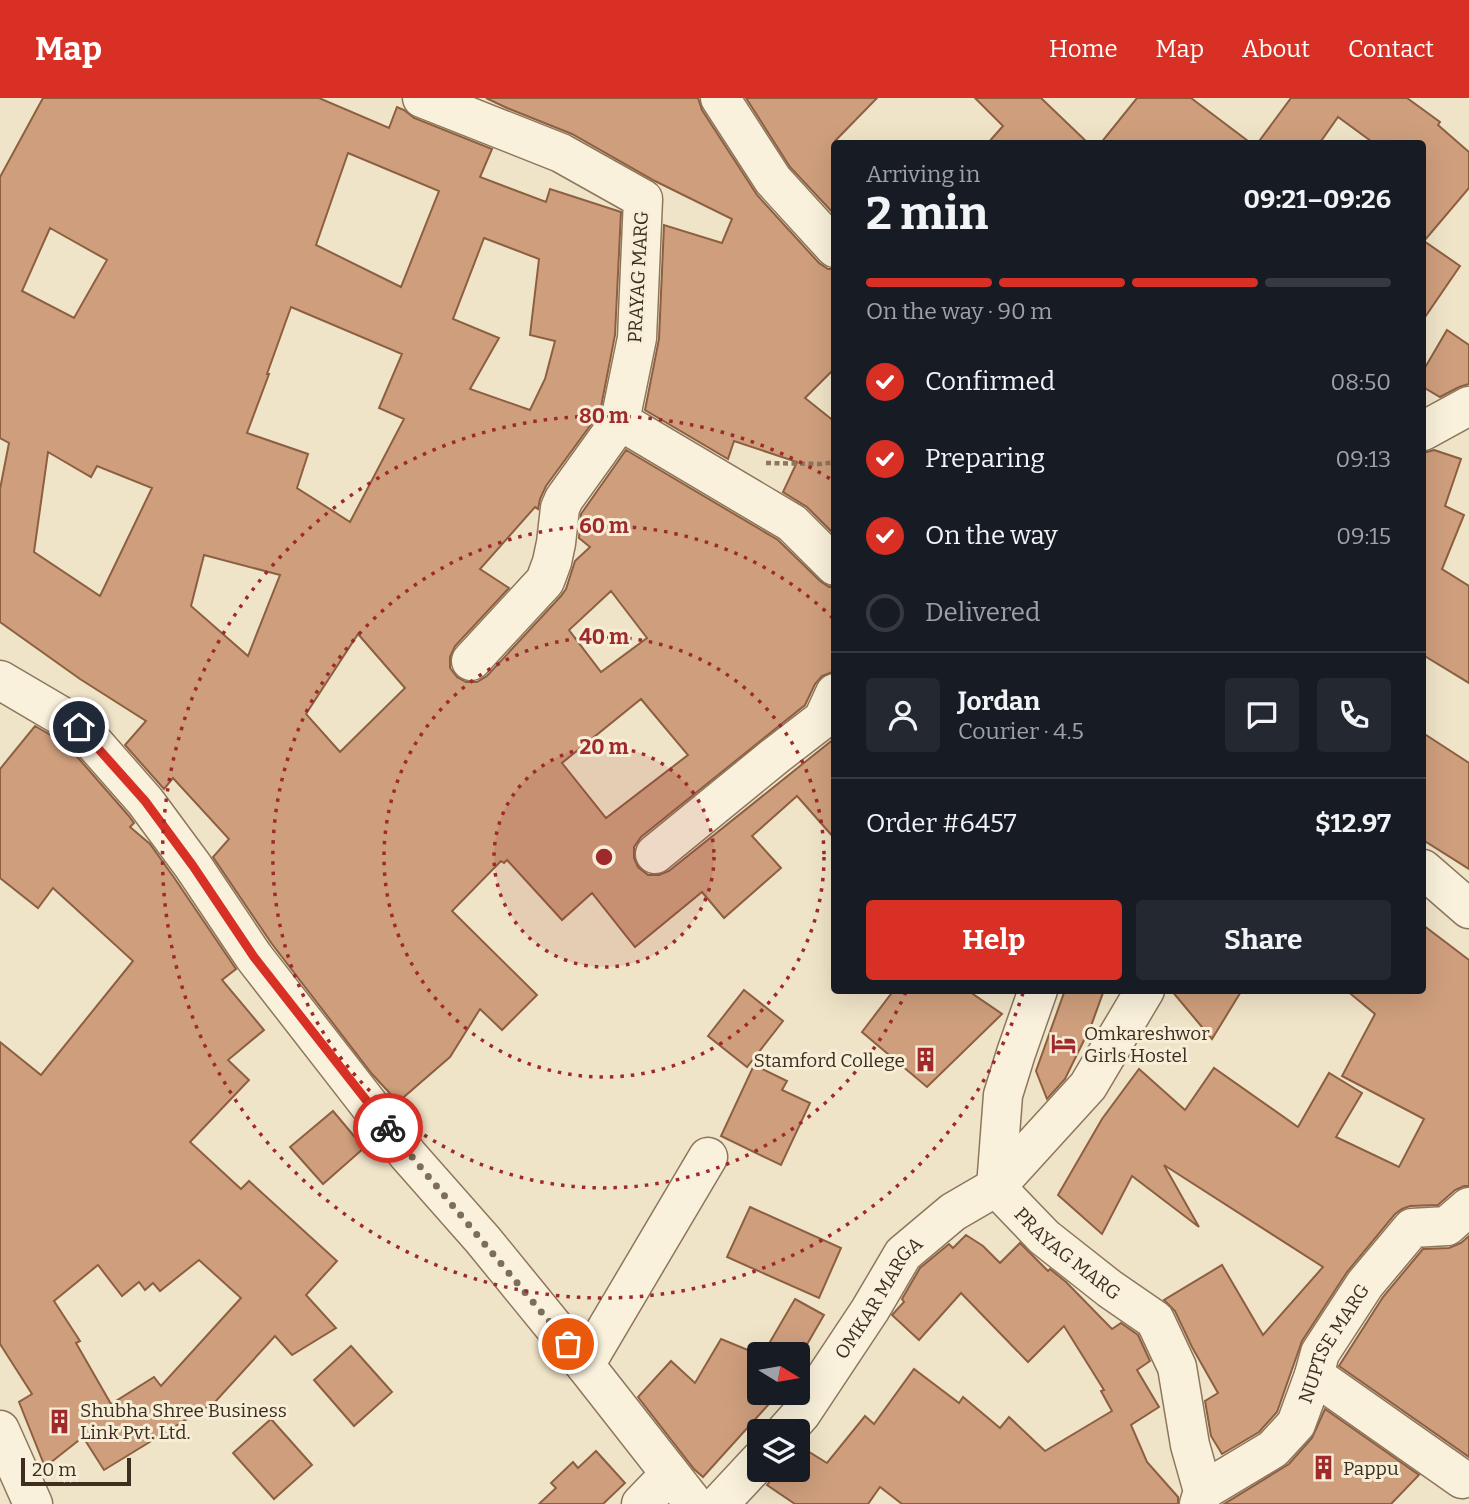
<!DOCTYPE html>
<html lang="en">
<head>
<meta charset="utf-8">
<style>
	:root { --surface:#171b24; --page:#242831; --text:#f1f3f6; --muted:#9ea1a6; --line:#363941; --accent:#d93025 }
	body { margin:0; font-family:Bitter,serif; background:var(--page); color:var(--text); height:100vh; display:flex; flex-direction:column; font-size:26px; white-space:nowrap }
	* { box-sizing:border-box; margin:0 }
	p { font-size:23px; color:var(--muted) }
	.icon { flex:none; width:38px; height:38px; fill:none; stroke:currentColor; stroke-width:2; stroke-linecap:round; stroke-linejoin:round }
	.map { position:relative; flex:1; overflow:hidden }
	.drawer { position:absolute; left:831px; top:42px; width:595px; height:854px; display:flex; flex-direction:column; background:var(--surface); border-radius:7px; box-shadow:0 7px 28px #0002 }
	.drawer>* { flex:none }
	.needle { width:46px; rotate:101deg }
	.tools { position:absolute; left:747px; top:1244px; display:grid; gap:14px }
	.tools a { display:grid; place-items:center; width:63px; height:63px; border-radius:7px; background:var(--surface); box-shadow:0 7px 28px #0002; font-size:35px }
	.scale { position:absolute; left:21px; bottom:18px; width:110px; box-sizing:border-box; padding-left:7px; border:4px solid #3d2e20; border-top:0; font-size:19px; line-height:24px; white-space:nowrap; color:#3d2e20; -webkit-text-stroke:5px #f7eed8; paint-order:stroke }
	.pin { position:absolute; display:grid; place-items:center; width:60px; height:60px; color:#fff; margin:-30px; border:4px solid #fff; border-radius:50%; box-shadow:0 2px 7px #0007 }
	.courier { position:absolute; display:grid; place-items:center; width:70px; height:70px; margin:-35px; border:5px solid #d93025; border-radius:50%; background:#fff; color:#222; box-shadow:0 2px 9px #0007 }
	.headline em { font-style:normal; font-weight:700 }
	.headline div { display:flex; flex-direction:column-reverse }
	.headline { display:flex; align-items:center; justify-content:space-between; height:119px; padding:0 35px }
	h1 { font-size:46px; font-weight:700; line-height:52px }
	.bar { display:grid; grid-template-columns:repeat(4,1fr); gap:10px 7px; align-content:center; height:84px; padding:0 35px }
	.bar i { height:9px; border-radius:5px; background:var(--line) }
	.bar .selected { background:var(--accent) }
	.bar p { grid-column:span 4 }
	.line { display:flex; align-items:center; gap:18px; padding:0 35px; border-top:2px solid var(--line) }
	.line div { flex:1 }
	.round { display:grid; place-items:center; flex:none; width:74px; height:74px; border-radius:7px; background:var(--page) }
	ol { padding:0 35px; list-style:none }
	li { display:flex; align-items:center; gap:21px; height:77px }
	li p { margin-inline-start:auto }
	li .icon { padding:7px; border-radius:50%; background:var(--accent); color:#fff; stroke-width:4 }
	li:last-child { color:var(--muted) }
	li i { width:38px; height:38px; border:4px solid var(--line); border-radius:50% }
	.primary-button { display:flex; gap:14px; margin-top:auto; padding:14px 35px }
	.primary-button a { flex:1; height:80px; border-radius:7px; background:var(--accent); color:#fff; font-size:28px; font-weight:700; line-height:80px; text-align:center }
	.primary-button a+a { background:var(--page); color:var(--text) }
	header { display:flex; align-items:center; gap:42px; box-sizing:border-box; height:98px; padding:0 35px; background:var(--accent); color:#fff }
	header strong { font-size:33px }
	nav { display:flex; gap:38px; margin-inline-start:auto; font-size:24px }
	.map>svg:first-child { display:block }
	.building { fill:#cf9f7d; stroke:#8d5f41; stroke-width:2; fill-rule:evenodd }
	.lines { fill:none; stroke-linecap:round; stroke-linejoin:round }
	.minor-casing { stroke:#8d765c; stroke-width:41 }
	.path { stroke:#8d765c; stroke-width:4.5; stroke-dasharray:5 3.5; stroke-linecap:butt }
	.minor { stroke:#faf1dc; stroke-width:38 }
	.done { stroke:#7c6e5b; stroke-width:7; stroke-dasharray:0 12.6 }
	.route { stroke:#d93025; stroke-width:9 }
	.ring { fill:none; stroke:#9e2a2b; stroke-width:3.5; stroke-dasharray:3.5 7 }
	.labels { text-anchor:middle; dominant-baseline:central; stroke-width:6; stroke-linejoin:round; paint-order:stroke }
	.street-label { font-size:19px; fill:#3d2e20; stroke:#f7eed8 }
	.poi-label { font-size:19px; fill:#3d2e20; stroke:#f7eed8; text-anchor:start }
	.centre { fill:#9e2a2b; stroke:#f7eed8; stroke-width:3.5 }
	.ring-label { font-size:21px; text-anchor:middle; font-weight:bold; fill:#9e2a2b; stroke:#f7eed8; stroke-width:6; stroke-linejoin:round; paint-order:stroke }
</style>
</head>
<body>
<header>
<strong>Map</strong>
<nav><a>Home</a><a>Map</a><a>About</a><a>Contact</a></nav>
</header>
<div class="map">
<svg width="1469" height="1406" viewBox="0 0 1469 1406">
	<rect width="100%" height="100%" fill="#f0e4c8"/>
	<g class="building">
		<path d="M43,0h276l70,30 8,-21 7,3 10,8 78,31 -12,28 66,25 4,-13 71,23 -6,123 -15,77 -54,74 -6,13 -2,10 -3,-2 -55,62 29,19 -54,58 -5,11v11l7,9 9,5h11l10,-6 74,-80 5,-7 9,-28 15,-14 -11,-9 2,-24 45,-64 152,90 42,41 9,6h6v84l-13,5 -7,8 -10,21 -164,132 -7,10v11l4,9 10,8h11l10,-4 166,-133v101l-38,-43 -45,40 29,32 -57,50 -22,-26 -67,55 -43,-54 -30,27 -55,-60 -3,3 -3,-2 -49,50 85,84 -35,35 -22,-21 -30,48 -52,45 -26,-28 -100,-130 -59,-87 16,-18 -56,-61 -9,11 -39,-44 21,-24 -66,-42 -80,-57v-133l9,-46 -9,-5v-261zM348,55l91,38 -38,96 -85,-42zM50,130l57,32 -33,58 -52,-27zM484,140l55,21 -9,76 25,6 -10,38 -15,31 -60,-21 29,-51 -46,-19zM291,209l111,47 -23,54 25,11 -54,103 -53,-34 11,-34 -61,-21 22,-59h-2zM48,354l43,25 6,-11 55,22 -52,108 -66,-44zM204,457l76,20 -32,81 -57,-50zM611,493l36,47 -46,34 -32,-42zM358,536l47,54 -65,64 -34,-38zM641,601l47,56 -82,63 -44,-55z"/>
		<polygon points="486,0 698,0 702,12 757,97 819,165 828,171 835,171 835,270 805,300 835,324 835,437 807,409 783,394 797,364 734,343 728,361 645,312 659,241 664,127 722,145 732,121 655,83 572,36 507,10"/>
		<polygon points="746,0 877,0 835,43 835,117 790,69"/>
		<polygon points="975,0 1041,0 1089,46 987,46 1003,28"/>
		<polygon points="1137,0 1191,0 1252,46 1100,46"/>
		<polygon points="1291,0 1407,0 1440,24 1438,27 1469,54 1469,90 1424,143 1460,168 1423,222 1423,46 1375,46 1338,19 1319,46 1257,46"/>
		<polygon points="1447,232 1469,247 1469,286 1459,289 1440,299 1423,289 1423,273"/>
		<polygon points="1434,352 1461,361 1445,408 1464,417 1442,471 1469,488 1469,585 1423,557 1423,355"/>
		<path d="M35,628l31,18 62,71 6,8 -4,4 20,17 25,35 61,90 -14,11 42,50 -36,30 21,20 -59,62 51,47 8,-8 88,80 -31,34 30,33 -44,27 -17,-19 -60,66 -111,68 -21,-33 -38,30 -26,-65 13,-8 -32,-50v-302l41,33 92,-114 -80,-73 -15,20 -38,-30v-109zM199,1162l42,38 -80,88 -7,-9 -43,27 -35,-61 4,-2 -26,-40 44,-36 24,31 17,-14 6,8 8,-7 7,8z"/>
		<polygon points="1423,635 1469,665 1469,771 1423,742"/>
		<polygon points="1423,827 1469,862 1469,1088 1464,1088 1455,1092 1438,1107 1410,1108 1402,1111 1395,1116 1347,1174 1302,1243 1277,1314 1259,1334 1222,1356 1211,1338 1205,1303 1218,1295 1192,1249 1175,1213 1164,1202 1222,1167 1263,1237 1323,1169 1164,1067 1199,1129 1132,1078 1102,1136 1058,1097 1102,1021 1139,971 1185,1012 1214,970 1298,1029 1329,975 1362,995 1336,1039 1399,1069 1424,1021 1342,978 1375,916 1346,892 1423,892"/>
		<polygon points="744,892 783,923 747,969 708,938"/>
		<polygon points="894,892 967,892 1002,916 927,989 862,934"/>
		<polygon points="1065,892 1104,892 1091,928 1065,981 1047,1001 1036,973"/>
		<polygon points="1171,892 1242,892 1212,941"/>
		<polygon points="754,967 787,983 782,992 810,1005 781,1067 721,1038"/>
		<polygon points="333,1013 364,1050 323,1086 290,1049"/>
		<polygon points="750,1109 841,1150 819,1200 727,1159"/>
		<polygon points="966,1137 983,1148 1000,1165 1020,1145 1048,1173 1050,1171 1066,1184 1112,1231 1121,1225 1138,1237 1150,1263 1137,1272 1159,1309 1131,1327 1147,1364 1178,1399 1178,1406 902,1406 880,1389 868,1406 795,1406 767,1387 779,1372 798,1372 798,1351 801,1349 827,1365 865,1318 874,1326 914,1271 959,1305 963,1299 1000,1330 1009,1319 1045,1353 1112,1313 1101,1293 1104,1292 1064,1228 1028,1264 961,1195 919,1242 892,1217 904,1204 902,1201 920,1170 949,1146 953,1150"/>
		<polygon points="1469,1138 1469,1359 1339,1268 1383,1199 1423,1151 1449,1150 1461,1145"/>
		<polygon points="795,1201 824,1217 798,1262 798,1256 763,1256"/>
		<polygon points="721,1241 760,1257 760,1295 779,1295 703,1379 694,1371 638,1299 671,1263 695,1285"/>
		<polygon points="351,1248 392,1294 354,1328 314,1282"/>
		<polygon points="1325,1311 1419,1377 1391,1406 1224,1406 1289,1366 1312,1340"/>
		<polygon points="271,1321 312,1367 274,1401 233,1355"/>
		<polygon points="596,1353 625,1385 603,1406 539,1406 556,1390 551,1385 573,1364 578,1370"/>
	</g>
	<g class="lines">
		<defs>
			<g id="minor">
				<polyline points="422,0 561,55 643,101 637,240 620,323 564,401 560,410 556,445 552,464 545,483 471,563"/>
				<polyline points="720,0 773,82 835,150"/>
				<polyline points="620,323 792,425 835,468"/>
				<polyline points="1423,333 1469,308"/>
				<polyline points="0,582 80,629 145,703 193,768 254,859 408,1057 483,1142 585,1267 694,1406"/>
				<polyline points="655,756 775,658 823,621 835,595"/>
				<polyline points="1423,771 1469,811"/>
				<path id="s1" d="M1038,892l-22,63 -13,42 -7,92 48,50 66,52 45,31 22,47 13,78 13,46 -4,13"/>
				<polyline points="585,1267 708,1059"/>
				<polyline points="1314,1277 1462,1381"/>
				<polyline points="0,1332 33,1406"/>
				<path id="s2" d="M785,1334l16,-18 69,-104 33,-56 50,-42 43,-25 92,-101 57,-96"/>
				<path id="s3" d="M1203,1393l70,-42 23,-25 18,-49 6,-22 45,-69 47,-56 35,-2 22,-19"/>
				<polyline points="641,1406 670,1376"/>
				<polyline points="719,1406 760,1362"/>
			</g>
		</defs>
		<use href="#minor" class="minor-casing"/>
		<polyline class="path" points="766,365 821,366 835,364"/>
		<use href="#minor" class="minor"/>
	</g>
	<g class="lines">
		<polyline class="done" points="388,1030 568,1246"/>
		<polyline class="route" points="79,629 145,703 193,768 254,859 388,1030"/>
	</g>
	<circle cx="604" cy="759" r="110" fill="#9e2a2b" fill-opacity=".12"/>
	<g class="ring">
		<circle cx="604" cy="759" r="110"/>
		<circle cx="604" cy="759" r="220"/>
		<path d="M906 894A331 331 0 1 1 834 521"/>
		<path d="M1023 895A441 441 0 1 1 834 383"/>
	</g>
	<defs>
		<symbol id="hotel-bare" viewBox="-9 -9 18 18"><path d="M-6-4.5h1.5V1H6V5H4.5V3h-9V5H-6ZM-4 0a1.8 1.8 0 1 1 3.6 0ZM.5 0V-2.5h3Q6-2.5 6 0Z" fill="#9e2a2b" stroke="#f7eed8" stroke-width="2.5" paint-order="stroke"/></symbol>
		<symbol id="building-bare" viewBox="-9 -9 18 18"><path d="M-4-6H4V6H1V3H-1V6H-4ZM-2.5-4.3h1.7v1.8h-1.7ZM.8-4.3h1.7v1.8H.8ZM-2.5-1h1.7V.8h-1.7ZM.8-1h1.7V.8H.8Z" fill="#9e2a2b" stroke="#f7eed8" stroke-width="2.5" paint-order="stroke"/></symbol>
	</defs>
	<g fill-rule="evenodd">
		<use href="#hotel-bare" x="1046" y="928" width="35" height="35"/>
		<use href="#building-bare" x="908" y="944" width="35" height="35"/>
		<use href="#building-bare" x="42" y="1306" width="35" height="35"/>
		<use href="#building-bare" x="1306" y="1352" width="35" height="35"/>
	</g>
	<g class="labels">
		<g class="street-label">
			<text transform="translate(638 179) rotate(-87)">PRAYAG MARG</text>
			<text stroke="none"><textPath href="#s1" startOffset="301">PRAYAG MARG</textPath></text>
			<text stroke="none"><textPath href="#s2" startOffset="164">OMKAR MARGA</textPath></text>
			<text stroke="none"><textPath href="#s3" startOffset="205">NUPTSE MARG</textPath></text>
		</g>
		<g class="poi-label">
			<text x="1084" y="935">Omkareshwor<tspan x="1084" dy="22">Girls Hostel</tspan></text>
			<text x="905" y="962" text-anchor="end">Stamford College</text>
			<text x="80" y="1312">Shubha Shree Business<tspan x="80" dy="22">Link Pvt. Ltd.</tspan></text>
			<text x="1343" y="1370">Pappu</text>
		</g>
	</g>
	<circle cx="604" cy="759" r="10" class="centre"/>
	<g class="ring-label">
		<text x="604" y="325">80 m</text>
		<text x="604" y="435">60 m</text>
		<text x="604" y="546">40 m</text>
		<text x="604" y="656">20 m</text>
	</g>
</svg>
<div class="tools">
<a><svg class="needle" viewBox="-14 -14 28 28"><path d="M0-13l5 13h-10z" fill="#e53935"/><path d="M0 13l5-13h-10z" fill="#9ea1a6"/></svg></a>
<a><svg class="icon" aria-label="layers" viewBox="0 0 24 24"><path d="M12 4l9 5-9 5-9-5zM3 14l9 5 9-5"/></svg></a>
</div>
<div class="scale">20 m</div>
<div class="pin" style="left:568px;top:1246px;background:#ea580c"><svg class="icon" aria-label="bag" viewBox="0 0 24 24"><path d="M5 8h14l-1 12H6zM9 8a3 3 0 0 1 6 0"/></svg></div>
<div class="pin" style="left:79px;top:629px;background:#1f2937"><svg class="icon" aria-label="home" viewBox="0 0 24 24"><path d="M3 11l9-7 9 7M6 9v11h12V9"/></svg></div>
<div class="courier" style="left:388px;top:1030px"><svg class="icon" aria-label="bike" viewBox="0 0 24 24"><circle cx="6" cy="16" r="4"/><circle cx="18" cy="16" r="4"/><path d="M6 16l4-8h5l3 8M10 8l3 8H6M13 5h3"/></svg></div>
<section class="drawer">
<div class="headline"><div><h1>2 min</h1><p>Arriving in</p></div><em>09:21–09:26</em></div>
<div class="bar"><i class="selected"></i><i class="selected"></i><i class="selected"></i><i></i><p>On the way · 90 m</p></div>
<ol>
<li><svg class="icon" aria-label="check" viewBox="0 0 24 24"><path d="M5 12l5 5 9-10"/></svg>Confirmed<p>08:50</p></li>
<li><svg class="icon" aria-label="check" viewBox="0 0 24 24"><path d="M5 12l5 5 9-10"/></svg>Preparing<p>09:13</p></li>
<li><svg class="icon" aria-label="check" viewBox="0 0 24 24"><path d="M5 12l5 5 9-10"/></svg>On the way<p>09:15</p></li>
<li><i></i>Delivered</li>
</ol>
<div class="line" style="height:126px"><a class="round"><svg class="icon" aria-label="person" viewBox="0 0 24 24"><circle cx="12" cy="8" r="4"/><path d="M4 21q1-7 8-7t8 7"/></svg></a><div><b>Jordan</b><p>Courier · 4.5</p></div><a class="round"><svg class="icon" aria-label="chat" viewBox="0 0 24 24"><path d="M4 5h16v11H9l-5 4z"/></svg></a><a class="round"><svg class="icon" aria-label="phone" viewBox="0 0 24 24"><path d="M5 4h4l2 5-3 2q2 4 5 5l2-3 5 2v4C11 20 4 13 5 4z"/></svg></a></div>
<div class="line" style="height:91px"><div>Order #6457</div><b>$12.97</b></div>
<div class="primary-button"><a>Help</a><a>Share</a></div>
</section>
</div>
</body>
</html>
